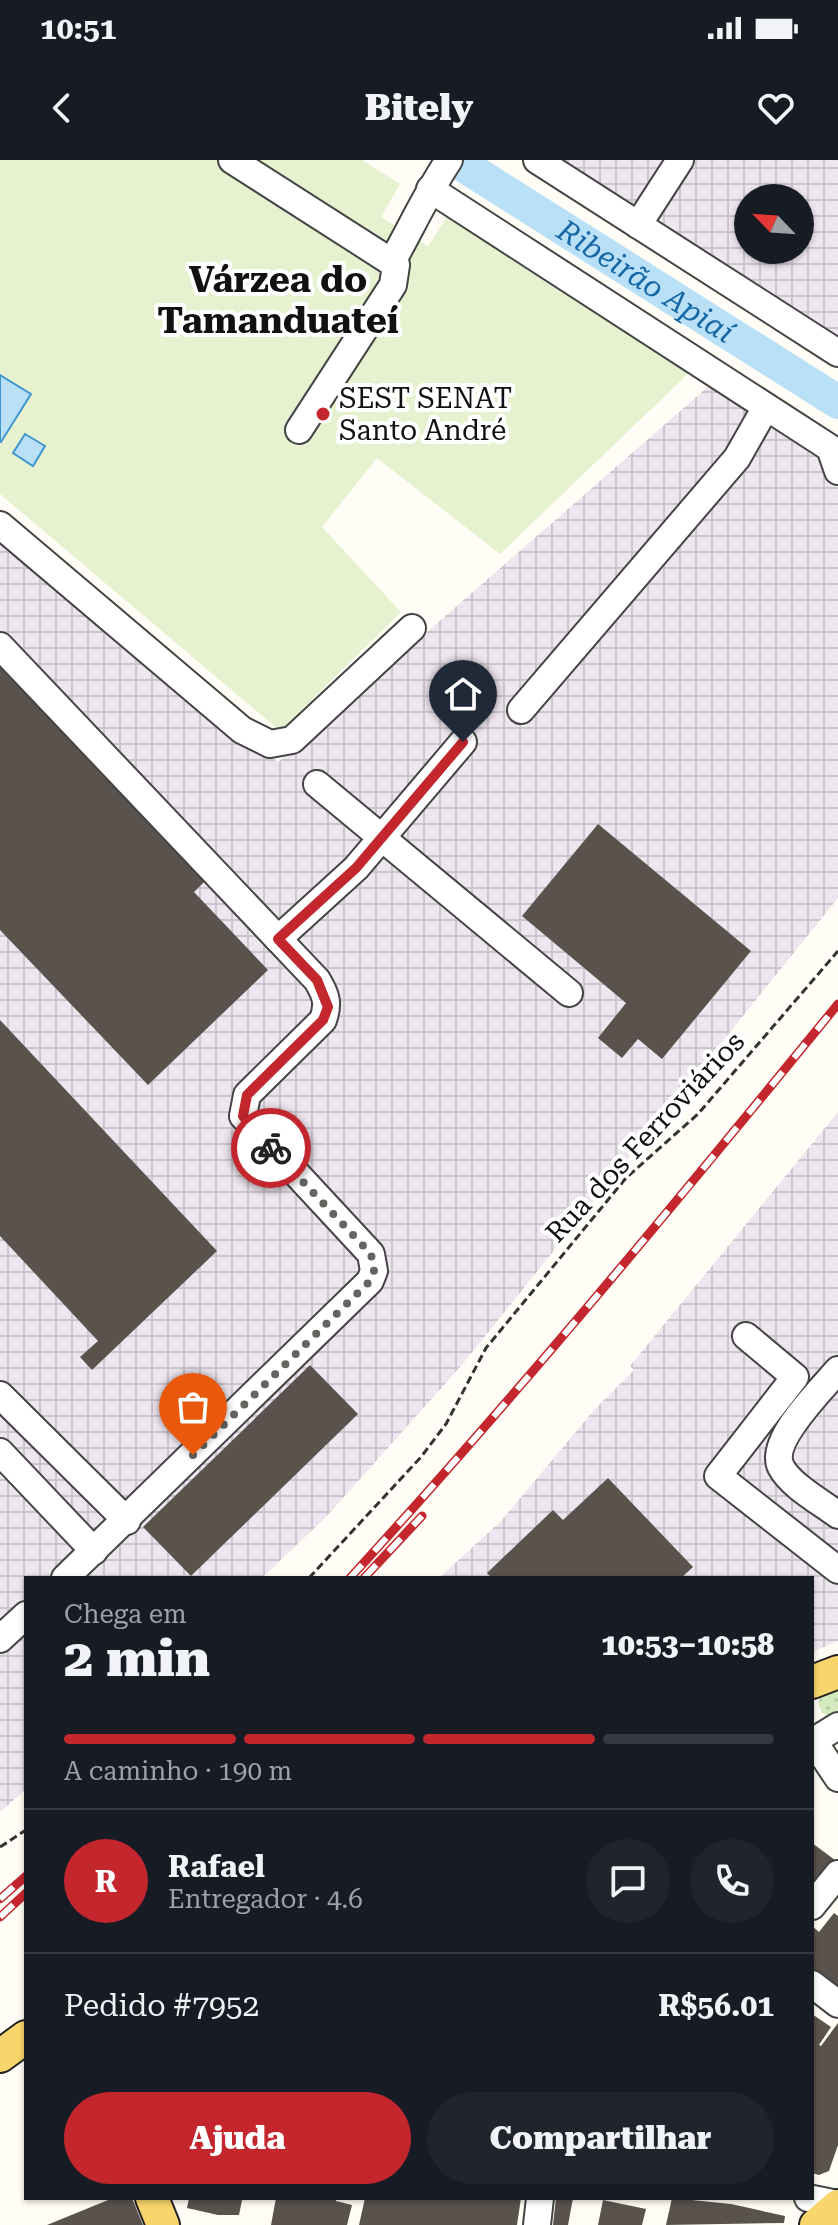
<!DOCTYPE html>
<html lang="pt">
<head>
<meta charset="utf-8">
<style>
	:root { --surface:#171b24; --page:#20242c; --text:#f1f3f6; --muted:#9ea1a6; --line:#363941; --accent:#c4262e }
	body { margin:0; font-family:"Roboto Serif",serif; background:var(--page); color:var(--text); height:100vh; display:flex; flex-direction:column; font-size:30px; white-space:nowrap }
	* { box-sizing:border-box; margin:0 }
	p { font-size:26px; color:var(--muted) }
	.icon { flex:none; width:44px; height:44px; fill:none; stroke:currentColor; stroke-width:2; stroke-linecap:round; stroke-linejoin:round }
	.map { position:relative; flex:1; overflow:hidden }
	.drawer { position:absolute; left:24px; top:1416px; width:790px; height:624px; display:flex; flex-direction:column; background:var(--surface); border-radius:0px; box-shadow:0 2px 6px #0004 }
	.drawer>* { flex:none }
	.needle { width:52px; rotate:295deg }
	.fabs { position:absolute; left:734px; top:24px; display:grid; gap:16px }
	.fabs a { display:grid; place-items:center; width:80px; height:80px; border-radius:50%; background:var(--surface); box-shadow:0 2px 6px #0004; font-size:40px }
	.pin { position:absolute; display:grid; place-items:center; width:68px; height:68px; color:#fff; margin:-82px -34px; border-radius:50% 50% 50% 0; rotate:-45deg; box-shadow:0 0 8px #0007 }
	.pin .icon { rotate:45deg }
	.courier { position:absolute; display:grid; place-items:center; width:80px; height:80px; margin:-40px; border:6px solid #c4262e; border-radius:50%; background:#fff; color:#222; box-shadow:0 2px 10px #0007 }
	.head em { font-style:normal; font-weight:800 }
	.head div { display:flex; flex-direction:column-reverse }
	.head { display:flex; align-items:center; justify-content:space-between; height:136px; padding:0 40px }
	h1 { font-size:52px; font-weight:800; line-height:60px }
	.bar { display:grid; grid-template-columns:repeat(4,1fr); gap:12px 8px; align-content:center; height:96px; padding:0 40px }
	.bar i { height:10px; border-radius:6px; background:var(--line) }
	.bar .active { background:var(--accent) }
	.bar p { grid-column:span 4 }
	.line { display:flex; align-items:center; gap:20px; padding:0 40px; border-top:2px solid var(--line) }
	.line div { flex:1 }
	.round { display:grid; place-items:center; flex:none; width:84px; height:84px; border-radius:42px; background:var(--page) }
	.button { display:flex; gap:16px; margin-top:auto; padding:16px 40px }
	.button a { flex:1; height:92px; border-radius:48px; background:var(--accent); color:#fff; font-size:32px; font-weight:800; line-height:92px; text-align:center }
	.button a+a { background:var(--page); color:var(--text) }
	.status { display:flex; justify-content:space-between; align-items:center; height:56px; padding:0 40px; background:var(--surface); direction:ltr }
	.status svg { height:22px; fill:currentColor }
	header { display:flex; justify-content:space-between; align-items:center; height:104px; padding:0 40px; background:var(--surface); font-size:36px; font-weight:800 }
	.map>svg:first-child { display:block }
	.industrial { fill:url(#industrial-grid); fill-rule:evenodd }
	.grass { fill:url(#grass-dots) }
	.pitch { fill:#e6f2cf }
	.water { fill:#b9e0f7; stroke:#3f96cf; stroke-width:2 }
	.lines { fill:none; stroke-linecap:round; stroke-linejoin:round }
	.river { stroke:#b9e0f7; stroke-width:34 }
	.building { fill:#5a524d }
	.minor-casing { stroke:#444; stroke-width:30 }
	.major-casing { stroke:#222; stroke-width:36 }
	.path { stroke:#333; stroke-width:3; stroke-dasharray:8 4; stroke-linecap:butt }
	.minor { stroke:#fff; stroke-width:26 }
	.major { stroke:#f9d66b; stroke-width:32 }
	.rail-casing { stroke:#c4262e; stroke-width:9 }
	.rail { stroke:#fff; stroke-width:6; stroke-dasharray:18; stroke-linecap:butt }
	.done { stroke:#646461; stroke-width:8; stroke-dasharray:0 14.4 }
	.route { stroke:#c4262e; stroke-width:10 }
	.poi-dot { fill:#c4262e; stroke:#fff; stroke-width:3 }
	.labels { text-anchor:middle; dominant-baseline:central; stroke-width:8; stroke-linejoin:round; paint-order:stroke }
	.poi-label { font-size:28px; fill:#111; stroke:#fff; text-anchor:start }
	.street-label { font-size:28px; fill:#111; stroke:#fff }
	.water-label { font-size:30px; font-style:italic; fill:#1768a6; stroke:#fff }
	.district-label { font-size:36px; font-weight:bold; fill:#111; stroke:#fff }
</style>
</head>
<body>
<div class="status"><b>10:51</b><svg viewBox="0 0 49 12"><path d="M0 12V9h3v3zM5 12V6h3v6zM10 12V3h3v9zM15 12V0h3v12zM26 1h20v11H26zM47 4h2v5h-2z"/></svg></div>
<header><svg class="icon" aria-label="back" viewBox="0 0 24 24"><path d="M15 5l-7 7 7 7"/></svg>Bitely<svg class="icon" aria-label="heart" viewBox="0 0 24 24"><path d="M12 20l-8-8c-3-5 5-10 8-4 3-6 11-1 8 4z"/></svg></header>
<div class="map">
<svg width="838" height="2065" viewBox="0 0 838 2065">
	<defs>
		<pattern id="industrial-grid" width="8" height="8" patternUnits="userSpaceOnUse" patternTransform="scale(2)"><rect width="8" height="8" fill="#eee6ef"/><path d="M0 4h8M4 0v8" fill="none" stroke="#cbc4cc"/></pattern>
		<pattern id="grass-dots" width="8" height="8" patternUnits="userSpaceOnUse" patternTransform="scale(2)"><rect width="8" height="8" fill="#d5ebbd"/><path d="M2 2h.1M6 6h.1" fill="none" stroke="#b6c8a1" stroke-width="1.8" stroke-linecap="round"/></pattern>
	</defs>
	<rect width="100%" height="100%" fill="#fffdf5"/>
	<g class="industrial">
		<path d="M531,0h307v208zM748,38h52v52h-52z"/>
		<polygon points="710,225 838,297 838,738 461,1206 326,1357 262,1418 26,1418 26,1629 0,1652 0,354 278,602"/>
		<polygon points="838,952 838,1481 812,1492 812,1418 439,1418 501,1361 594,1250 634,1210 630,1206"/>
	</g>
	<polygon class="grass" points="838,1527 838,1550 828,1555 822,1553 818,1543 822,1534"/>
	<polygon class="pitch" points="0,0 362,0 400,24 381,57 428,86 448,55 691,211 500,394 377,298 322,367 401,452 280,571 0,334"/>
	<g class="water">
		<polygon points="0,215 31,234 1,282 0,281"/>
		<polygon points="25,274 45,286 33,306 13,293"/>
	</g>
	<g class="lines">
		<path class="river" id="s1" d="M455,0l383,242"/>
	</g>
	<g class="building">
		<polygon points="0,506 205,721 194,732 268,810 148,925 0,770"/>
		<polygon points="598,664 751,791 662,899 638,879 622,898 598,878 626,843 522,756"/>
		<polygon points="0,860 217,1091 92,1210 80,1197 98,1181 0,1076"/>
		<polygon points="310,1205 358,1254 191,1416 143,1367"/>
		<polygon points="608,1318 693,1407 681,1418 492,1418 487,1413 553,1350 563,1360"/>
		<polygon points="812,1683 835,1700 812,1730"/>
		<polygon points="834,1753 838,1756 838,1832 812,1811 812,1766 819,1772"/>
		<polygon points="812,1854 831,1867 819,1885 821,1886 838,1863 838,1985 829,2011 819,2015 812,2013"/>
		<polygon points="113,2038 132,2038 143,2065 47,2065"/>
		<polygon points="189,2038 233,2038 242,2040 239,2055 218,2055 187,2048"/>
		<polygon points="276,2038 336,2038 336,2041 352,2045 347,2065 271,2065"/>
		<polygon points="365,2038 521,2038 517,2065 359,2065"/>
		<polygon points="556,2038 573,2038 568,2065 553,2065"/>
		<polygon points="672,2038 731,2044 785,2056 784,2063 666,2065"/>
		<polygon points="603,2040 646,2049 642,2065 598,2065"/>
	</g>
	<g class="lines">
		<defs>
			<g id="minor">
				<polyline points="232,0 396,105 393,125 299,270"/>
				<polyline points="537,0 838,193"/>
				<polyline points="430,29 830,288 838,311"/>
				<polyline points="638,65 680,0"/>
				<path d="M393,100c19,-34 34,-67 56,-100"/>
				<polyline points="0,365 242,570 270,584 292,580 412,468"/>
				<path d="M0,486l317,334c9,15 12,23 6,40l-76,75 -4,21 128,138 3,17 -4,10 -305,297"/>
				<polyline points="521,550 737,298 766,247"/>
				<polyline points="317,624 569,833"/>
				<polyline points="278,779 356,708 463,582"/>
				<polyline points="746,1176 795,1217 718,1316 838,1410"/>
				<path d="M838,1210c-17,20 -70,71 -57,97 10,19 40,35 57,48"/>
				<polyline points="0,1235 127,1361"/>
				<polyline points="0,1292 94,1391"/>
				<polyline points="0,1479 26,1455"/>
				<polyline points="812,1579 838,1618"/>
				<polyline points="812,1582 838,1566"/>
				<polyline points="812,1746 838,1714"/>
				<polyline points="812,1824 838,1844"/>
				<polyline points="808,2038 838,2044"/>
				<polyline points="537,2065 540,2038"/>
			</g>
			<g id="major">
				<polyline points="812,1522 838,1512"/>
				<polyline points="0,1896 26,1877"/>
				<polyline points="152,2038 163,2065"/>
				<polyline points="816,2065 838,2046"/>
			</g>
		</defs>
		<use href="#minor" class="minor-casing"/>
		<use href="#major" class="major-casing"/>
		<g class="path">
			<polyline points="309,1418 421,1297 446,1264 486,1188 626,1018 698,954 838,791"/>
			<polyline points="0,1687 26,1670"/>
		</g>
		<use href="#minor" class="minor"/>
		<use href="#major" class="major"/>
		<defs>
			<g id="rail">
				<path d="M350,1418c170,-186 329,-379 488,-574"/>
				<polyline points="364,1418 422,1356"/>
				<polyline points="0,1739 26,1716"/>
				<polyline points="0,1757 26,1733"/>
			</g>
		</defs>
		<use href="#rail" class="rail-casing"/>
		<use href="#rail" class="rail"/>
	</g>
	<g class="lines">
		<polyline class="done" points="193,1295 370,1121 374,1111 371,1094 271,988"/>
		<polyline class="route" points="271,988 243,956 247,935 323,860 328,847 317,820 278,779 356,708 463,582"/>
	</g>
	<circle class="poi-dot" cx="323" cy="254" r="8"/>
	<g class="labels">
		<g class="poi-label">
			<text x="339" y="238">SEST SENAT<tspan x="339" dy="32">Santo André</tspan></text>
		</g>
		<g class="street-label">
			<text transform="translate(645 977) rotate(-47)">Rua dos Ferroviários</text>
		</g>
		<g class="water-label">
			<text stroke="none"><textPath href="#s1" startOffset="226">Ribeirão Apiaí</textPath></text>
		</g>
		<g class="district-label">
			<text x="278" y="120">Várzea do<tspan x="278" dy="41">Tamanduateí</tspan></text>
		</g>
	</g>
</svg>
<div class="fabs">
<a><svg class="needle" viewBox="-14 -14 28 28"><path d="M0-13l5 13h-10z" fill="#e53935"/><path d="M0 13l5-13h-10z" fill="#9ea1a6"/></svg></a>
</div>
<div class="pin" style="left:193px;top:1295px;background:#ea580c"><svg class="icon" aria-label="bag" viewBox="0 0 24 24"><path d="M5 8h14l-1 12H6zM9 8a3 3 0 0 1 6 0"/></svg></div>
<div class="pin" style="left:463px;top:582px;background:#1f2937"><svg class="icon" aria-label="home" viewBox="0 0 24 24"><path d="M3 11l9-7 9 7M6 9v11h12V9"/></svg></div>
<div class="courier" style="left:271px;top:988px"><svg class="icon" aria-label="bike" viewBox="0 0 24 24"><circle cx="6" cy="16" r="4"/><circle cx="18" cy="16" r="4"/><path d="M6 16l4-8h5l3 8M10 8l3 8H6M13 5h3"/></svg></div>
<section class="drawer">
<div class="head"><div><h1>2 min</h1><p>Chega em</p></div><em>10:53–10:58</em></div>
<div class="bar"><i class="active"></i><i class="active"></i><i class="active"></i><i></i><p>A caminho · 190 m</p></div>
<div class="line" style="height:144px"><b class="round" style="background:var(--accent);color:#fff">R</b><div><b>Rafael</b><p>Entregador · 4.6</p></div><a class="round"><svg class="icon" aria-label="chat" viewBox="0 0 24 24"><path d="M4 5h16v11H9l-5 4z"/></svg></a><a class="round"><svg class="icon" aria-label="phone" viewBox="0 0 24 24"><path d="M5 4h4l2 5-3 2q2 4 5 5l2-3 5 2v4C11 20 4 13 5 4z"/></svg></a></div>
<div class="line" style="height:104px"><div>Pedido #7952</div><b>R$56.01</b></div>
<div class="button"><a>Ajuda</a><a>Compartilhar</a></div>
</section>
</div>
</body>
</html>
